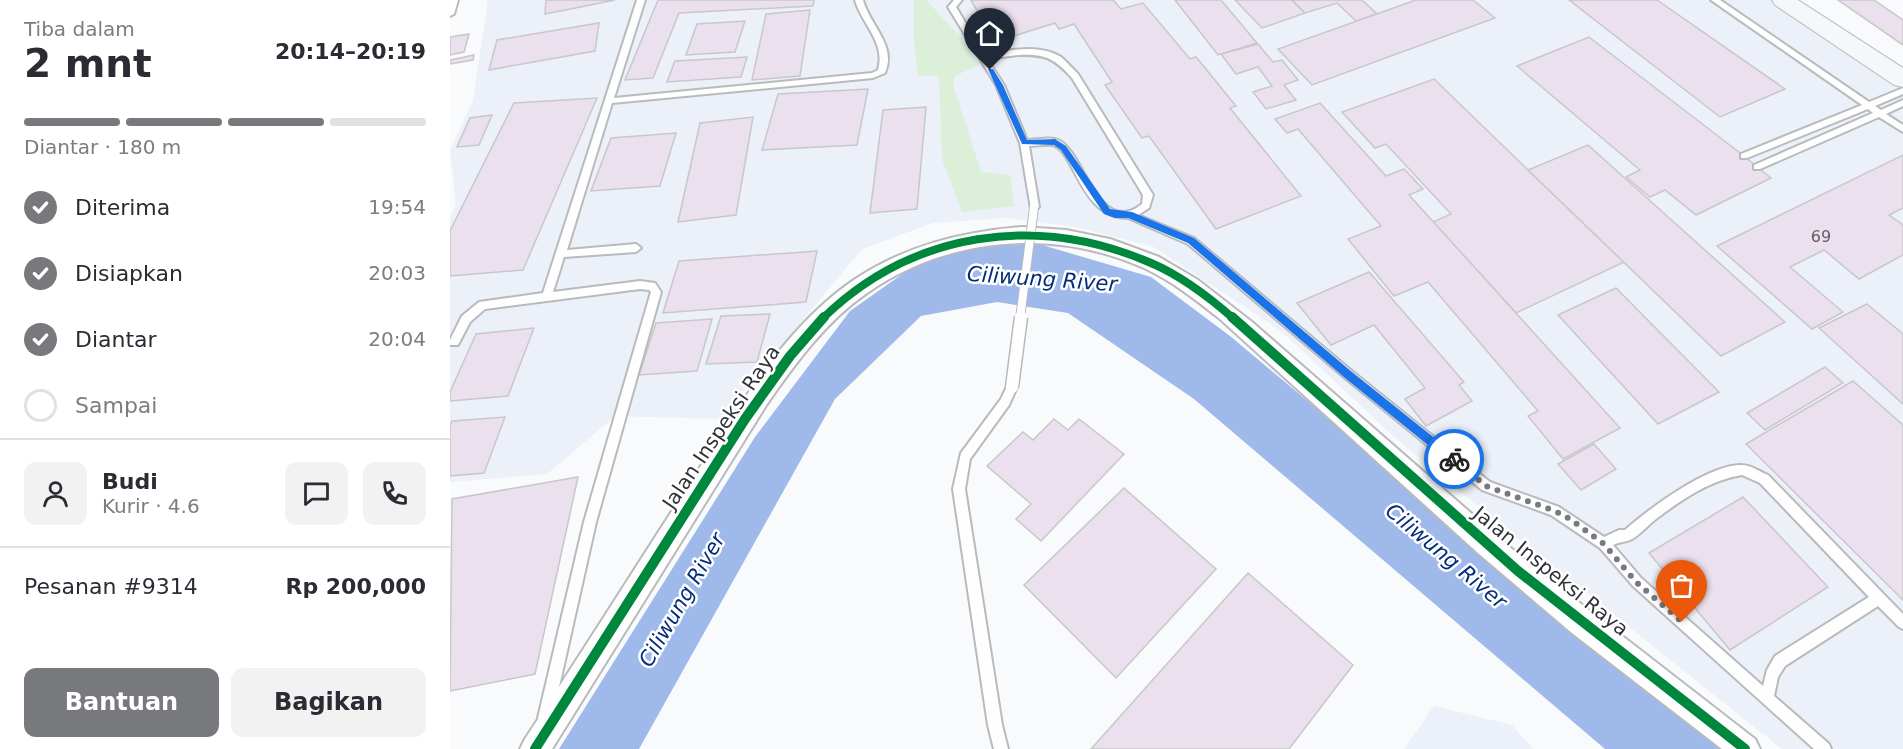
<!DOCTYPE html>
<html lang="id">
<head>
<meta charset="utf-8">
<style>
	:root { --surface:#fff; --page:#f2f2f3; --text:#2b2b33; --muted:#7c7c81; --line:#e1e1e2; --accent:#77797d }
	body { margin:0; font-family:"DejaVu Sans",sans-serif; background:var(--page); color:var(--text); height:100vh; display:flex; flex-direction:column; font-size:22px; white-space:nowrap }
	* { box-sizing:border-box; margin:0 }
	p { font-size:20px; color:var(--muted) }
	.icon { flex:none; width:33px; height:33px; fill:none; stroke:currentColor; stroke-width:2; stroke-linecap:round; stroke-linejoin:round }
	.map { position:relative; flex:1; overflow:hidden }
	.sheet { display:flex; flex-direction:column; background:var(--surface); width:450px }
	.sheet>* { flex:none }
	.pin { position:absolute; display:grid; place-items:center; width:51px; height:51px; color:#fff; margin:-62px -26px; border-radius:50% 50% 50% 0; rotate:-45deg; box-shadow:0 0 6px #0007 }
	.pin .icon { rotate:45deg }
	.courier { position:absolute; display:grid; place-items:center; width:60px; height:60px; margin:-30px; border:4px solid #1a73e8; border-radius:50%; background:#fff; color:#222; box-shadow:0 2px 8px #0007 }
	.summary em { font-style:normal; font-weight:700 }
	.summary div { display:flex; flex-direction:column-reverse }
	.summary { display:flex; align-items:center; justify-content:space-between; height:102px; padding:0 24px }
	h1 { font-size:39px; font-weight:700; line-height:45px }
	.bar { display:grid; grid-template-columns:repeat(4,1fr); gap:9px 6px; align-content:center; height:72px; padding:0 24px }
	.bar i { height:8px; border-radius:4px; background:var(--line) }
	.bar .on { background:var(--accent) }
	.bar p { grid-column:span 4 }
	.line { display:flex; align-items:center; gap:15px; padding:0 24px; border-top:2px solid var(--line) }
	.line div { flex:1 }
	.round { display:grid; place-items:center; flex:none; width:63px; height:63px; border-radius:12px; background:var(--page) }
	ol { padding:0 24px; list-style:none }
	li { display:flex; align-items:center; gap:18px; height:66px }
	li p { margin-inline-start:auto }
	li .icon { padding:6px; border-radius:50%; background:var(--accent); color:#fff; stroke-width:4 }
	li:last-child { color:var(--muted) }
	li i { width:33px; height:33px; border:3px solid var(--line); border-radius:50% }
	.button { display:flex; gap:12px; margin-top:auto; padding:12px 24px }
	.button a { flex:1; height:69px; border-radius:12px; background:var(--accent); color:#fff; font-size:24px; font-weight:700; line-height:69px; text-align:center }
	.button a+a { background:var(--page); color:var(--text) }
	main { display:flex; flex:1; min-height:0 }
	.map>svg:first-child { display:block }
	.built { fill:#ecf0f9 }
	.green { fill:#dcefd9 }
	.water { fill:#9eb9ea }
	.building { fill:#ebe0ed; stroke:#c8c7ca; stroke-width:1.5 }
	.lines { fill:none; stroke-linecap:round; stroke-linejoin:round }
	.lane-casing { stroke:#b8babc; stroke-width:4 }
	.street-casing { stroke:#b8babc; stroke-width:4 }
	.secondary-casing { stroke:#b8babc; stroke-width:2 }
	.lane { fill:#fefeff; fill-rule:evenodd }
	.street { fill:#fefeff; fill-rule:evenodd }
	.secondary { fill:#f6f7fa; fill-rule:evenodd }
	.lane-bridge-far1-casing { stroke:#b8babc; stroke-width:10; stroke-linecap:butt }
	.lane-bridge-casing { stroke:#b8babc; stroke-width:15; stroke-linecap:butt }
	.lane-bridge-far1 { stroke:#fefeff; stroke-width:8 }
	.lane-bridge { stroke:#fefeff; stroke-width:12 }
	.cycleway-far1-casing { stroke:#fff; stroke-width:10 }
	.cycleway-casing { stroke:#fff; stroke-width:14 }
	.cycleway-far1 { stroke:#00873e; stroke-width:8 }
	.cycleway { stroke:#00873e; stroke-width:10 }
	.route { fill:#1a73e8 }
	.done { stroke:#77797d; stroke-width:6; stroke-dasharray:0 10.8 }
	.labels { text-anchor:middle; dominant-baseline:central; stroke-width:5; stroke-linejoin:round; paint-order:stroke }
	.number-label { font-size:16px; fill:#605e65 }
	.street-label { font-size:20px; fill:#323338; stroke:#fff }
	.water-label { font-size:21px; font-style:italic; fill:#042d7b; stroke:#fff }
</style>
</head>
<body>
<main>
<section class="sheet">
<div class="summary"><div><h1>2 mnt</h1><p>Tiba dalam</p></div><em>20:14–20:19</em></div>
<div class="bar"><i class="on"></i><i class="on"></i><i class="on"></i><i></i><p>Diantar · 180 m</p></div>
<ol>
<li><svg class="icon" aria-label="check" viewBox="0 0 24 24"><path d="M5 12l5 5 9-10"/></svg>Diterima<p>19:54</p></li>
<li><svg class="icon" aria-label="check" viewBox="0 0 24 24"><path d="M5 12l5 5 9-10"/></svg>Disiapkan<p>20:03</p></li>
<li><svg class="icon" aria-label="check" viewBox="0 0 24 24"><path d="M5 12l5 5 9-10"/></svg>Diantar<p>20:04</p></li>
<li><i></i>Sampai</li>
</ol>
<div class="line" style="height:108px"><a class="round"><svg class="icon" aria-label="person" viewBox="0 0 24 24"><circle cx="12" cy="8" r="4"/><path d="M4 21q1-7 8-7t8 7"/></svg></a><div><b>Budi</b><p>Kurir · 4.6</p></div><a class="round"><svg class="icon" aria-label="chat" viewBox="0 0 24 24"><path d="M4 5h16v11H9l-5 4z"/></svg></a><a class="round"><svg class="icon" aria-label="phone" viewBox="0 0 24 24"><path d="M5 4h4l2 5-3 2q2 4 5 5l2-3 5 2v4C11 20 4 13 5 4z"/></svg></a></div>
<div class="line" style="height:78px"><div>Pesanan #9314</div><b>Rp 200,000</b></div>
<div class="button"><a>Bantuan</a><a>Bagikan</a></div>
</section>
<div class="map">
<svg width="1453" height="749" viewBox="0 0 1453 749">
	<rect width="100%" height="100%" fill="#f8fafc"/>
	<g class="built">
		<polygon points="38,0 1327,0 1453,83 1453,749 1332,749 1029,507 943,436 831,331 702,246 620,226 556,218 483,223 412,249 270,419 165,416 97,474 0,482 0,218 6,205 0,150 23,101"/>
		<polygon points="984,706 1062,725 1083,749 954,749"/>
	</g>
	<polygon class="green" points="464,0 476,0 510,37 529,65 505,76 503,85 531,172 560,175 564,206 512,212 492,159 489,78 482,75 468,76 464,41"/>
	<polygon class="water" points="582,242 701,277 780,336 1273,749 1155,749 744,399 618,313 547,302 471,316 385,399 189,749 109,749 305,437 400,311 485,251"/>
	<g class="building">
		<polygon points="96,0 165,0 95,14"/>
		<polygon points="208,0 364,0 363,6 229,13 203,78 175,80"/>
		<polygon points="521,0 663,0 671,9 693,3 740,59 746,57 786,106 780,108 851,196 766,229 699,136 692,138 655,85 662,82 624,24 609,29 605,23 545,42"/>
		<polygon points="725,0 771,0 807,43 768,55"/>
		<polygon points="785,0 842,0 855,13 812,28"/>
		<polygon points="842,0 912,0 927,14 906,21 887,3 855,13"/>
		<polygon points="966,0 1023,0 1045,18 862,85 828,49"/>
		<polygon points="1119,0 1207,0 1335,89 1270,117"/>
		<polygon points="1388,0 1424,0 1453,20 1453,45"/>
		<polygon points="360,10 350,76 302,80 316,14"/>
		<polygon points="295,21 285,52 236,55 247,24"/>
		<polygon points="149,23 145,51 39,70 47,40"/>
		<polygon points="19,34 14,52 0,55 0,37"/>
		<polygon points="1139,37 1294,156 1321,178 1246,215 1215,190 1200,197 1176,177 1190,170 1067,66"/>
		<polygon points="808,44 823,62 832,60 848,80 834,85 846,100 816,109 803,92 822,86 808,67 786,74 771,54"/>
		<polygon points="24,55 23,60 0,64 0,60"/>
		<polygon points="297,57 291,77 217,82 225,61"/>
		<polygon points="984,79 1078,170 1174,262 1066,313 983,222 1001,214 936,144 925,148 892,112"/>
		<polygon points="418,89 407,145 312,150 328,94"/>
		<polygon points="147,98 73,270 0,276 0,231 64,103"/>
		<polygon points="870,103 936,176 954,169 973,189 959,195 1170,428 1113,459 1078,416 1088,411 978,282 944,296 898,239 931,226 848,129 837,133 825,119"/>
		<polygon points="476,107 467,209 420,213 433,110"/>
		<polygon points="42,115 29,145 7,147 20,118"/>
		<polygon points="303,117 286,215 228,222 250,123"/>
		<polygon points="226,133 210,186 141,191 161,138"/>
		<polygon points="1138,145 1335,322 1271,356 1078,170"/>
		<polygon points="1453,155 1453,208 1439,215 1453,225 1453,255 1409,279 1374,250 1340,267 1393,312 1362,329 1267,246"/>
		<polygon points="367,251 356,302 213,313 229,261"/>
		<polygon points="919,272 1014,382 1009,385 1022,401 976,426 955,399 975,388 924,325 881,345 847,303"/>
		<polygon points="1166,288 1269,392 1208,424 1108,315"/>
		<polygon points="1417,304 1453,334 1453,404 1369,328"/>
		<polygon points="320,314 307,362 256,364 271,316"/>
		<polygon points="262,319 247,371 189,375 206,323"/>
		<polygon points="84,328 58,396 0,401 0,392 26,334"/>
		<polygon points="1375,367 1393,383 1315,430 1297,413"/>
		<polygon points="1403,381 1453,425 1453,600 1296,444"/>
		<polygon points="55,417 34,473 0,476 0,426 2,421"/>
		<polygon points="604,419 618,430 629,419 674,454 591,541 566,519 581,504 537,466 573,432 583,440"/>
		<polygon points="1144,444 1166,469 1131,490 1108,464"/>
		<polygon points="128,477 85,674 0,691 2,499"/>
		<polygon points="674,488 766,569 666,678 574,585"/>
		<polygon points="1293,497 1378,587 1280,650 1199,553"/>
		<polygon points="798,573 903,665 839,749 641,749"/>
	</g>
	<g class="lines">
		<defs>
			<g id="lane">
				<polygon points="0,0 8,0 4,14 0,16"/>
				<path d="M187,0h8l-31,98 258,-25 6,-3c8,-28 -16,-45 -23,-70h8c7,26 34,45 22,73l-12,5 -261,25 -45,147 69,-6 5,4 -5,4 -72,5 -11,35 87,-11 15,2 6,9 -65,230 -44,196 -2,5 -5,2 -5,-2 -2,-5 46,-196 67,-230 -2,-2 -9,-1 -155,20 -15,13 -12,23h-8v-5l12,-24 17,-14 64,-9z"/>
				<path d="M504,0h8l-6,7 28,47c25,-3 54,-11 77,3 6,5 11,11 17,17l75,121 -4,13 -11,7 56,23 159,134 137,110 69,25 45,30 15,-7h6c25,-22 84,-66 117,-65 9,0 18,7 26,10l135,139v15l-4,-2 -21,-21 -93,60 -7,11 -4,19 55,48 2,5h-17l-181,-163 -33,-38 -49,-33 -69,-25 -137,-112 -157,-134 -60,-26c-49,0 -53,-69 -76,-73 -7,-1 -16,1 -23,1l10,61 -2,2h-6l-11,-66 -24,-58 -48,-78zM568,55c27,-1 36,3 54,23l71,117 -1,9c-4,3 -8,6 -13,7 -33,10 -47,-58 -69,-70 -9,-5 -23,-1 -33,-1l-23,-55 -17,-26zM1292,475l18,8 109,114 -94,59 -8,14 -4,16 -122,-108 -28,-33c6,-3 12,-3 17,-5 9,-4 18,-15 26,-21 25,-19 54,-39 86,-44z"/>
				<polygon points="1261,0 1270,0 1419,102 1453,88 1453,94 1425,106 1431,110 1453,100 1453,106 1436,114 1453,125 1453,132 1429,117 1310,169 1304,169 1304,165 1423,113 1418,109 1297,158 1291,158 1291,154 1412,105"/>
				<polygon points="562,382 566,384 567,387 559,405 520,459 515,489 552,725 558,749 544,749 538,725 503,489 511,453 551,399 558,384"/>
			</g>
			<path id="street" d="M572,227l44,3 44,9 49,18 39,23 54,42 275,240 228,177 5,10h-38l-150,-116 -94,-80 -258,-234c-24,-19 -48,-38 -76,-51 -90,-40 -195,-32 -277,25 -41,28 -72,71 -100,111l-215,345h-32l5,-10c56,-85 110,-171 165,-256 46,-71 91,-152 161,-201 52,-36 110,-50 171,-55z"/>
			<polygon id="secondary" points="1322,0 1348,0 1453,68 1453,87 1444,85 1325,5"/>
		</defs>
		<use href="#lane" class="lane-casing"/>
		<use href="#street" class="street-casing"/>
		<use href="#secondary" class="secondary-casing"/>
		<use href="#lane" class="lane"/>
		<use href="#street" class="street"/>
		<use href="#secondary" class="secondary"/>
		<defs>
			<polyline id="lane-bridge-far1" points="570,319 584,207"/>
			<polyline id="lane-bridge" points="562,387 571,317"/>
		</defs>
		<use href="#lane-bridge-far1" class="lane-bridge-far1-casing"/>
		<use href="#lane-bridge" class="lane-bridge-casing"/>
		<use href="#lane-bridge-far1" class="lane-bridge-far1"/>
		<use href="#lane-bridge" class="lane-bridge"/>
		<defs>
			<path id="cycleway-far1" d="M372,319c90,-88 215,-106 329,-56 31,13 58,34 83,56"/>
			<g id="cycleway">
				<polyline points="782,317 1068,571 1295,749"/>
				<polyline points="85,749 295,419 340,356 374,317"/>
			</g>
		</defs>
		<use href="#cycleway-far1" class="cycleway-far1-casing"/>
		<use href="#cycleway" class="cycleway-casing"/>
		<use href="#cycleway-far1" class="cycleway-far1"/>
		<use href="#cycleway" class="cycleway"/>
	</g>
	<polygon class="route" points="538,69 543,69 553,85 577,140 605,139 616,146 660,209 682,212 744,238 902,372 1007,456 1007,463 1000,463 895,378 738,243 678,218 665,218 654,214 611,150 604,145 572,144"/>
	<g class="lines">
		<polyline class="done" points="1004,459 1036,486 1105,511 1120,519 1154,544 1186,582 1232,622"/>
	</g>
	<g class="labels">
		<g class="number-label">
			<text x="1371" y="236">69</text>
		</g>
		<g class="street-label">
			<text transform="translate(271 427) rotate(-56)">Jalan Inspeksi Raya</text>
			<text transform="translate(1101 571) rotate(39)">Jalan Inspeksi Raya</text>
		</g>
		<g class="water-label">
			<text transform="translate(592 279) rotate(4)">Ciliwung River</text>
			<text transform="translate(996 556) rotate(40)">Ciliwung River</text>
			<text transform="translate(232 600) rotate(-60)">Ciliwung River</text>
		</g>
	</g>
</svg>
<div class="pin" style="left:1232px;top:622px;background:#ea580c"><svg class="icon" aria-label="bag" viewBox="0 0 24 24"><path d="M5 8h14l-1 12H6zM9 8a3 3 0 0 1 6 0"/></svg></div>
<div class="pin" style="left:540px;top:70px;background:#1f2937"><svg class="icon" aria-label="home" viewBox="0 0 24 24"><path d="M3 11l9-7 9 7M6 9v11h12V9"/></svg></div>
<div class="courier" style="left:1004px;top:459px"><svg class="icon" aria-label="bike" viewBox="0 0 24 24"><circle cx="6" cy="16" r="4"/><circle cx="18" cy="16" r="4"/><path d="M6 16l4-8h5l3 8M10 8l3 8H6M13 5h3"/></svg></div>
</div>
</main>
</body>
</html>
